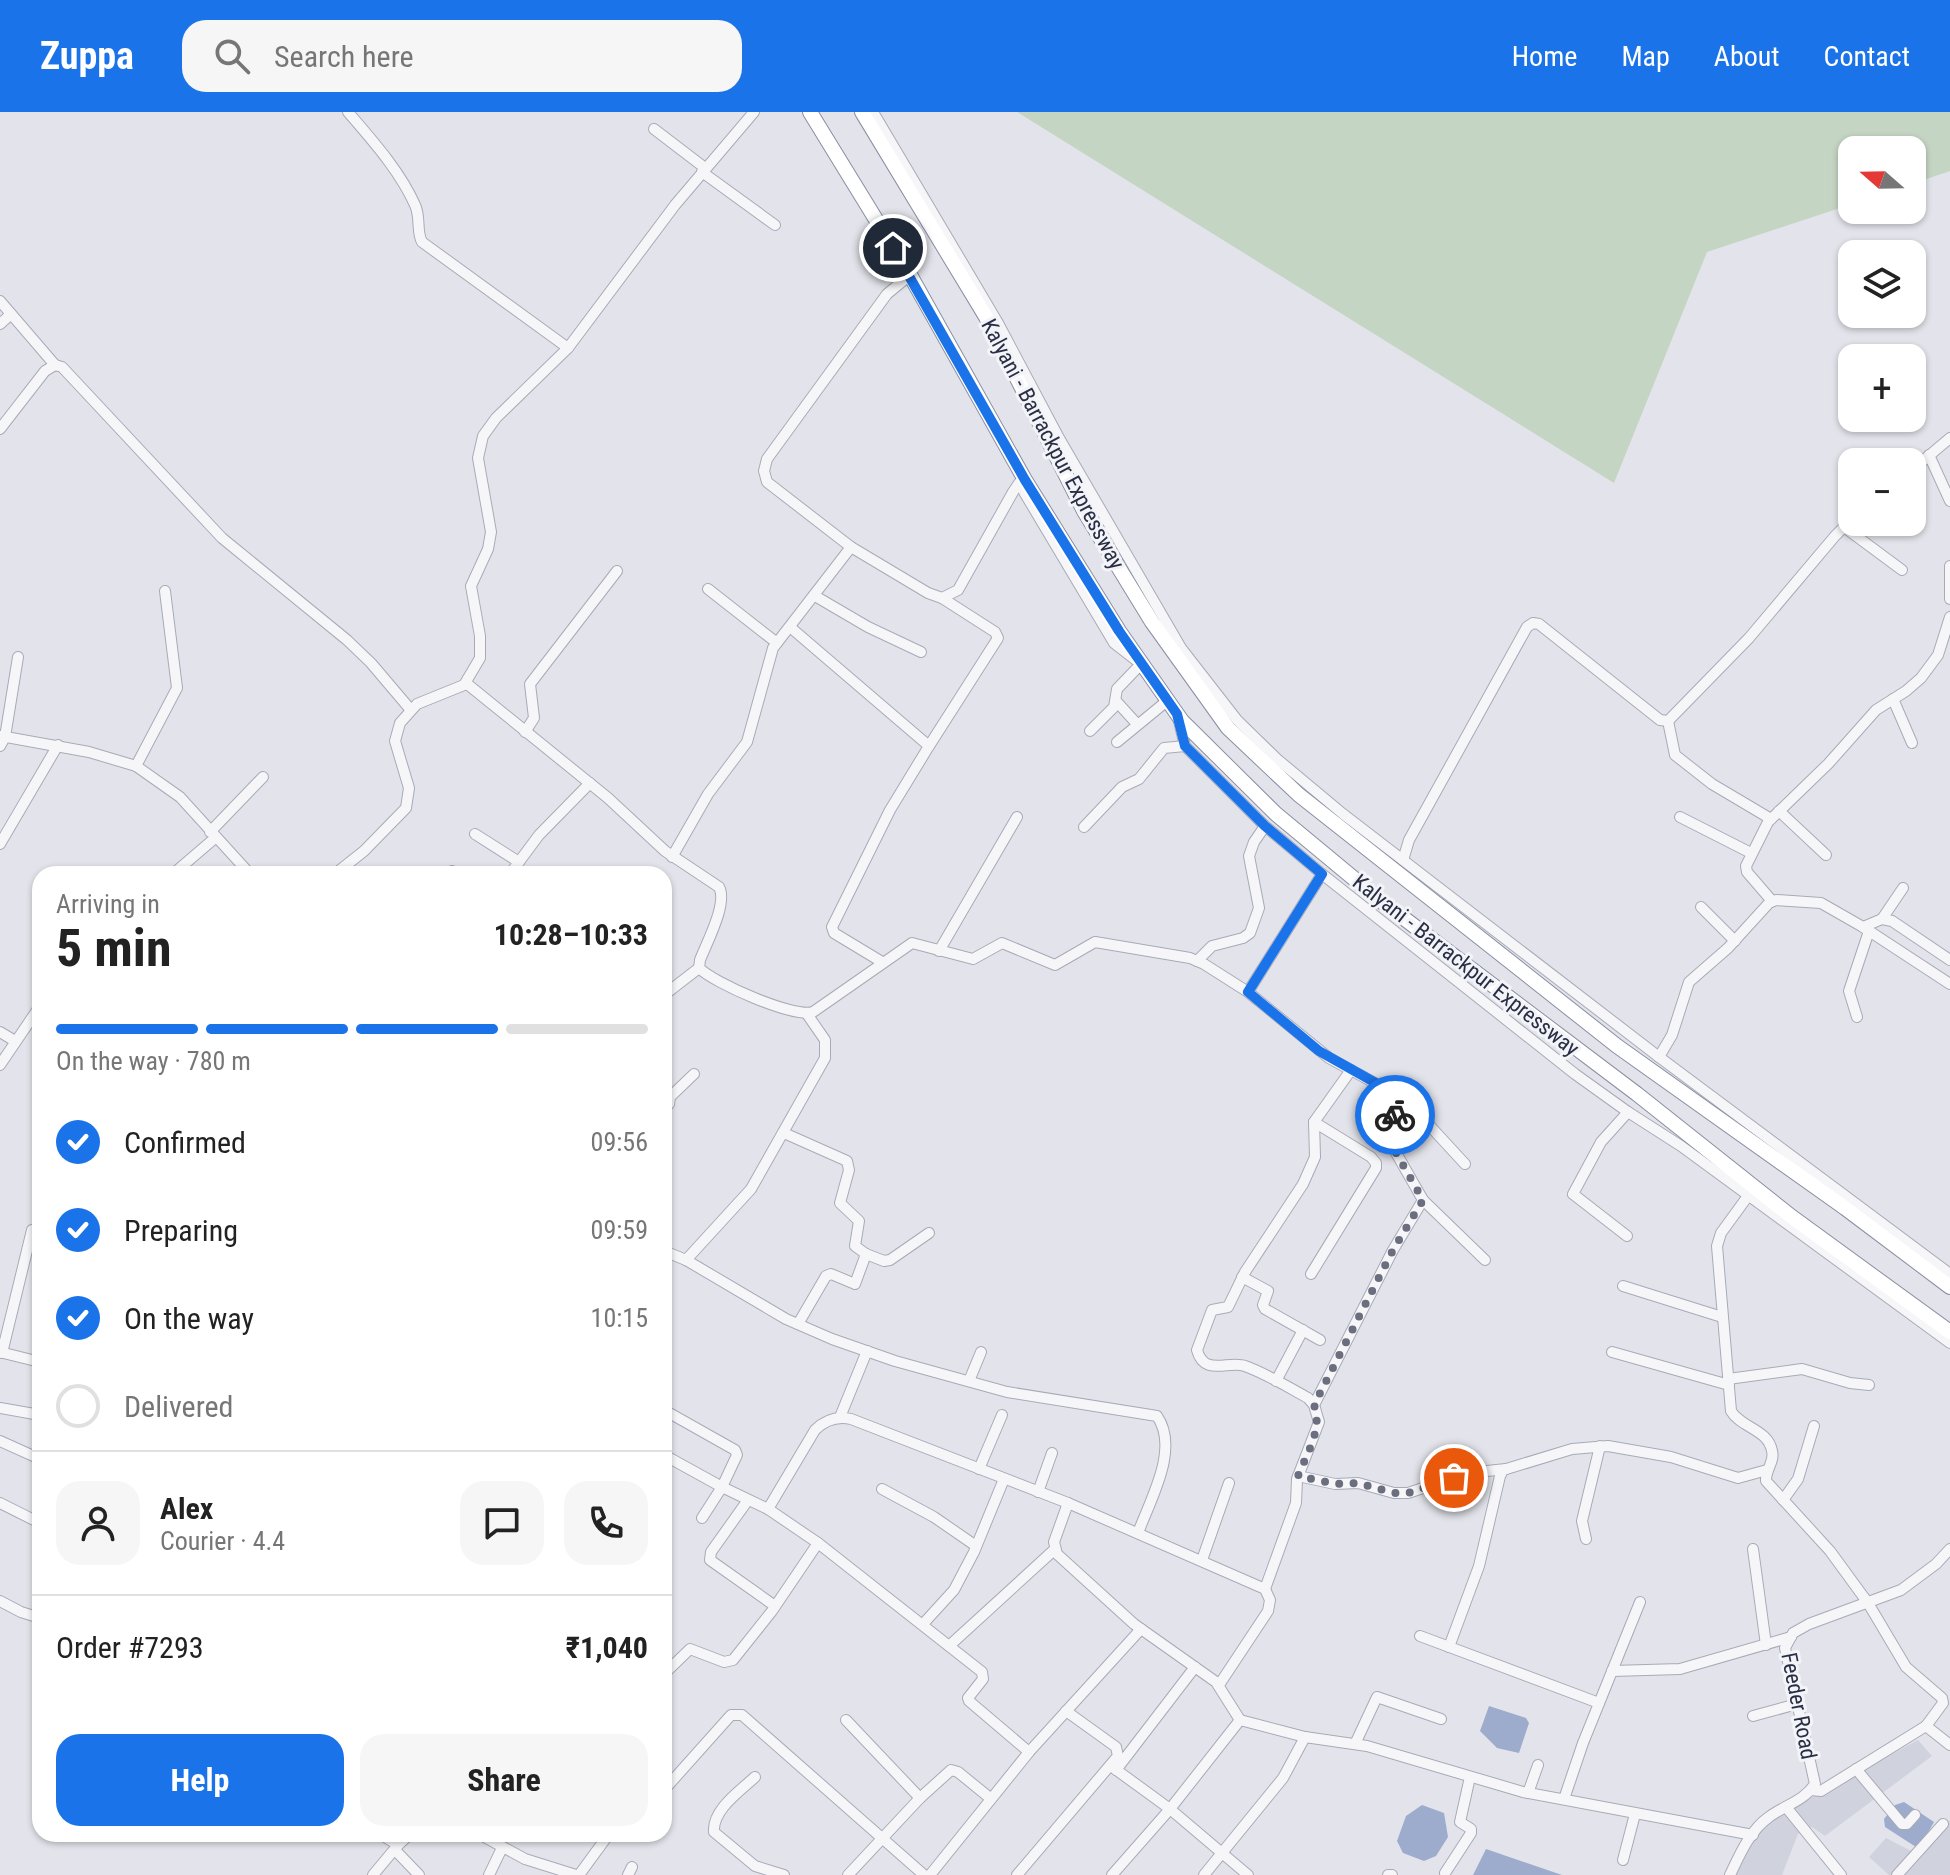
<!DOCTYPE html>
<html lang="en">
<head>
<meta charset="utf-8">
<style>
	:root { --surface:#fff; --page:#f6f6f6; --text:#222; --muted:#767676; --line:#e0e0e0; --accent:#1a73e8 }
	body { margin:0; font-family:"Roboto Condensed",sans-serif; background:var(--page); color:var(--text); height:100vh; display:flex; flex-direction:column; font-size:30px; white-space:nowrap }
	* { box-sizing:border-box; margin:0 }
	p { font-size:26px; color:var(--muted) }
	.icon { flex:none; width:44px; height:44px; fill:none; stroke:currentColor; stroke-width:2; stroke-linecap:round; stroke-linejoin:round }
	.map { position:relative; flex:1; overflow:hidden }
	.details { position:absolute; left:32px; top:754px; width:640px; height:976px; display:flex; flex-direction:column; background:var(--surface); border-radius:24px; box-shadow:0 2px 6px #0004 }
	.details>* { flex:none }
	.needle { width:52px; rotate:290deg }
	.tools { position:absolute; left:1838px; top:24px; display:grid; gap:16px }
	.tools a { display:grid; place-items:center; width:88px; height:88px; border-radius:16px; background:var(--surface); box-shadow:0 2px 6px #0004; font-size:40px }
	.pin { position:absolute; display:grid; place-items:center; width:68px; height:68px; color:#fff; margin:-34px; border:4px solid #fff; border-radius:50%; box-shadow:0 2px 8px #0007 }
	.courier { position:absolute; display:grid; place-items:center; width:80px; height:80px; margin:-40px; border:6px solid #1a73e8; border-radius:50%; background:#fff; color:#222; box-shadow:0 2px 10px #0007 }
	.overview em { font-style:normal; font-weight:700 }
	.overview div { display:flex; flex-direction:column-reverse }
	.overview { display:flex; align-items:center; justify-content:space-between; height:136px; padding:0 24px }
	h1 { font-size:52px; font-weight:700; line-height:60px }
	.bar { display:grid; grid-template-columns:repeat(4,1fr); gap:12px 8px; align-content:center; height:96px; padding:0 24px }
	.bar i { height:10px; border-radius:6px; background:var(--line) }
	.bar .active { background:var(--accent) }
	.bar p { grid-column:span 4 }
	.line { display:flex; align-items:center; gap:20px; padding:0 24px; border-top:2px solid var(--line) }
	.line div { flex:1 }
	.round { display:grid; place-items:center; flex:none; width:84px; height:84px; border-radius:24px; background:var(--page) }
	ol { padding:0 24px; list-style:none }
	li { display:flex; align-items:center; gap:24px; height:88px }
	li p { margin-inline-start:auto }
	li .icon { padding:8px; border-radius:50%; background:var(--accent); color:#fff; stroke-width:4 }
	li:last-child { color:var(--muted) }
	li i { width:44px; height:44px; border:4px solid var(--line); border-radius:50% }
	.button { display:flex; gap:16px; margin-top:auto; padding:16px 24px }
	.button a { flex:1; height:92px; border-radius:24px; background:var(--accent); color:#fff; font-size:32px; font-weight:700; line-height:92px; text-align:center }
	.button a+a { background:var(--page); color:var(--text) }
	header { display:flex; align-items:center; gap:48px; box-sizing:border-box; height:112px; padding:0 40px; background:var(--accent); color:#fff }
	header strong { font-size:38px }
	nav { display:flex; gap:44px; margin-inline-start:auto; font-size:28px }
	.search { width:560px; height:72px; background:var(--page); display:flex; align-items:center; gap:20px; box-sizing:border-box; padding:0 28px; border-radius:24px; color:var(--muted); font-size:30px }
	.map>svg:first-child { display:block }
	.built { fill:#d0d3dd }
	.green { fill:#c5d5c3 }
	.water { fill:#9dabcc }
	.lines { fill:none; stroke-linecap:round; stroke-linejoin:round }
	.minor-casing { stroke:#a8aab6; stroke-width:12 }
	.highway-casing { stroke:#898ea2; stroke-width:16 }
	.minor { stroke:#f6f6f9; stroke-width:10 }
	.highway { stroke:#fff; stroke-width:14 }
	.done { stroke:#6b6e7e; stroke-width:8; stroke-dasharray:0 14.4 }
	.route { stroke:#1a73e8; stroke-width:10 }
	.labels { text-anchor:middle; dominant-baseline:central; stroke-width:6; stroke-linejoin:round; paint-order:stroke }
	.street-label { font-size:22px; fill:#2a2e44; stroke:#f2f4f8 }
</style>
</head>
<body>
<header>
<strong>Zuppa</strong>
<div class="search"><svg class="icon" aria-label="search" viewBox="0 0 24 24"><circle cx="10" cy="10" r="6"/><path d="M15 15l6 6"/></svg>Search here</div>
<nav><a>Home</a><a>Map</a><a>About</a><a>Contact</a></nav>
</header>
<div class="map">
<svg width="1950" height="1763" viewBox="0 0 1950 1763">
	<rect width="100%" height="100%" fill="#e3e4eb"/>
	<g class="built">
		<polygon points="1918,1628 1932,1644 1825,1724 1812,1715 1798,1722 1782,1763 1733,1763 1748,1733 1768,1709"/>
		<polygon points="1950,1708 1950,1763 1889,1763 1869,1745 1886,1726 1919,1743"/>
	</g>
	<polygon class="green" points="1017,0 1950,0 1950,59 1912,72 1912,38 1852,38 1852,92 1707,140 1614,371"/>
	<g class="water">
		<polygon points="1489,1594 1526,1606 1529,1611 1519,1641 1497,1636 1480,1619"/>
		<polygon points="1904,1690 1934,1710 1922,1731 1916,1735 1885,1715 1884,1707 1895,1693"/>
		<polygon points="1422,1693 1444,1701 1448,1725 1436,1744 1424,1749 1403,1741 1397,1729 1406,1704"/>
		<polygon points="1486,1737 1562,1763 1473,1763"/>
	</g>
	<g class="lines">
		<defs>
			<g id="minor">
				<path d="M348,0c24,28 52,59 67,93 6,13 1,26 7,37l146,106"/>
				<polyline points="873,0 998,211 1059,326 1181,536 1237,608 1277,647 1343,702 1659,945 1950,1162"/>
				<polyline points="654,17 705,56"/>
				<polyline points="702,60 775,113"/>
				<polyline points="910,163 887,182 767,347 764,359 767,370 851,435 928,481 942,486 958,478 1013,380 1019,371 1025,368"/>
				<polyline points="0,189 55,253"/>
				<polyline points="0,212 11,202"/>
				<polyline points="0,317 45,259 55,253 62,255 222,426 347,528 371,551 410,597"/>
				<polyline points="1929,343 1950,389"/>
				<polyline points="1912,358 1950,326"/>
				<polyline points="1024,380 1114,531 1141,552 1117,577 1114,595 1090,619"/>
				<polyline points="1844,415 1902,458"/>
				<polyline points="1950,454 1950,487"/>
				<polyline points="708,477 777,531"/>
				<polyline points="815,484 868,515 921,540"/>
				<polyline points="790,515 929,634 890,698 832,815 834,821 882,850"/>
				<path d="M466,571l142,115 57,53 54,36c9,16 -12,55 -19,73l-1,8c15,15 94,50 114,44l99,-69 61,16 29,-16 53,22 40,-23 95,16 14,6 44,28 81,66 77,42 59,64"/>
				<polyline points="1893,587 1912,631"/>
				<polyline points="1117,590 1137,612"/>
				<polyline points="1178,605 1185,634 1265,714 1322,762 1575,962 1628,1000 1681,1034 1950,1231"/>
				<polyline points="1668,609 1675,643 1712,672 1771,707"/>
				<polyline points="525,620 534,606 530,572 617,459"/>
				<polyline points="0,624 89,640 136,654 180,685 250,762"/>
				<polyline points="1117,630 1167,589"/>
				<polyline points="0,634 5,625 18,545"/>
				<polyline points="929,634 998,526 995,520 942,486"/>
				<polyline points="136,654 177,576 165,479"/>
				<polyline points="1779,699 1826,743"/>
				<polyline points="1680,705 1751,741"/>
				<polyline points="1084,715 1122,675 1139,667 1164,636 1185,634"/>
				<polyline points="210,720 263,665"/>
				<polyline points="475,722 519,750"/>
				<polyline points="0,732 58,633"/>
				<polyline points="672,745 708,682 747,630 773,536 851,435"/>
				<polyline points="1403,748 1409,728 1527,515 1533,511 1539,512 1660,608 1668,609 1749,526 1835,424 1852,407"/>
				<polyline points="452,759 456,762"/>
				<polyline points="173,762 215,726"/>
				<polyline points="335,762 364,739 406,696 409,676 395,629 400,611 417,592 464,573 480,546 480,524 471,474 488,437 491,420 478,346 483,324 496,306 568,236 675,93 754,0"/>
				<polyline points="510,762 539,723 590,671"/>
				<polyline points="1772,789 1747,760 1746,754 1768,710 1828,652 1876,598 1906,579 1921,566 1938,543 1950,505"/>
				<polyline points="1701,795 1735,829"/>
				<polyline points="1882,807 1903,776"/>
				<polyline points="1863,815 1882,807 1892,809 1950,848"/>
				<polyline points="939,839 1017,705"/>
				<polyline points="1197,849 1212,834 1243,826 1250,821 1259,796 1249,744 1254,730 1265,714"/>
				<polyline points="1248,880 1322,762"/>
				<polyline points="664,883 699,856"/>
				<polyline points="1857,905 1849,879 1869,819"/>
				<polyline points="0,920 15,929"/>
				<polyline points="1659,945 1672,923 1689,870 1728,836 1769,791 1776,788 1821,791 1863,815 1950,872"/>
				<polyline points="0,953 40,894"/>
				<polyline points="1406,988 1387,1013 1387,1025 1423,1088 1485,1148"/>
				<polyline points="664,997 669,992 670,985 694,962"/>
				<polyline points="784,1021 847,1049 849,1058 840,1091 859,1109 855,1134 866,1142 855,1172 831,1162 826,1164 798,1212"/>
				<path d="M1748,1084l-27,37 -4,13 14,165c10,17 37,18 41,40 3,10 -7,20 -6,30l64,70 38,52 38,64 36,31 1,5 -17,23"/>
				<polyline points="1627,1124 1573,1082 1601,1030 1628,1000"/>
				<path d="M664,1139l22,9 100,59 46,20 63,22 112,31 150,24c23,33 -7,84 -19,117"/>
				<polyline points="866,1142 884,1149 890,1148 929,1121"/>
				<polyline points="686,1148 751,1077 825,946 825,928 807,902"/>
				<polyline points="1311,1162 1376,1056 1376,1051 1371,1045 1314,1010"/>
				<polyline points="1242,1165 1268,1179 1263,1193 1265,1197 1320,1228"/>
				<polyline points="1623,1174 1722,1205"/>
				<polyline points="0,1240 40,1250"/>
				<polyline points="1612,1240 1729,1273"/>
				<polyline points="2,1241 32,1118"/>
				<polyline points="1728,1267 1802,1257 1850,1271 1869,1273"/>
				<polyline points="969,1269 981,1240"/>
				<polyline points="1276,1269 1303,1218"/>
				<polyline points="1314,1293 1393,1138 1423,1088"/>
				<polyline points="0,1296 40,1303"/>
				<polyline points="664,1298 735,1338 737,1343 722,1375 702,1406"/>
				<polyline points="840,1305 867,1239"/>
				<polyline points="0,1329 40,1347"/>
				<polyline points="664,1343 722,1375 768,1397 818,1431 982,1560 983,1567 968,1586 969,1589 1029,1640"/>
				<polyline points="979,1357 1002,1303"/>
				<polyline points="1298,1364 1335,1372 1358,1371 1394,1381 1408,1381 1468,1361 1506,1357"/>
				<polyline points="882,1377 934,1405 976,1434"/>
				<polyline points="1038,1380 1052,1341"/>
				<polyline points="748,1388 711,1440 710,1448 775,1494"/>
				<polyline points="1783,1388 1798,1367 1814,1314"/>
				<polyline points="0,1391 40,1411"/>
				<polyline points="1068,1391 1054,1430 1057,1442 1134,1512 1216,1570 1240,1608"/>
				<path d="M768,1397l47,-79c10,-10 22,-14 36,-11l217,84 197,86 5,11 -2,11 -49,74"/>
				<polyline points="1586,1427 1582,1409 1600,1334"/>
				<polyline points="1753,1437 1766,1533"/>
				<polyline points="1202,1448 1229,1371"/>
				<path d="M1265,1477l31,-86 1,-24 22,-57 -5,-17 -6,-7c-20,-11 -41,-24 -63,-32 -16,-6 -41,11 -48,-16l15,-40 16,-3 17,-35 58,-88 12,-27 -1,-35 37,-52"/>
				<polyline points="0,1489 21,1500 40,1506"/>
				<polyline points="923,1512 954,1478 974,1440 1004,1367"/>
				<polyline points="1420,1524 1599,1591"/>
				<polyline points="949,1534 1054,1438"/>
				<polyline points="1449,1535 1479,1454 1500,1364 1503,1358 1572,1337 1608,1334 1671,1345 1738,1366 1767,1358"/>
				<polyline points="1612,1559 1680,1557 1791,1525"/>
				<polyline points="664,1562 690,1537 724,1550 733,1548 772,1499 818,1431"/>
				<polyline points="1753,1604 1797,1592"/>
				<polyline points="846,1608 920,1686"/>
				<polyline points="1355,1632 1377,1585 1441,1607"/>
				<polyline points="1111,1654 1170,1697 1248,1763"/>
				<polyline points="1856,1657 1902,1712 1907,1712 1915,1703"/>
				<polyline points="1116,1658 1195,1555"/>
				<path d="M755,1665c-15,14 -43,33 -41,55l41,34 29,9"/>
				<polyline points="664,1678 731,1603 742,1603 924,1763"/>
				<polyline points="1811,1678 1821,1679 1926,1614 1950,1633"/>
				<polyline points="1528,1681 1538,1653"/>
				<polyline points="1564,1687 1583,1631 1640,1490"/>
				<polyline points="1786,1695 1841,1763"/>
				<polyline points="380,1722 398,1733 410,1722"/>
				<polyline points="479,1722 525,1747 576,1763"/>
				<polyline points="395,1738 419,1763"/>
				<polyline points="1623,1748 1635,1702"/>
				<polyline points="1445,1761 1471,1721 1471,1717 1460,1710 1470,1665"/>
				<polyline points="373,1763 398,1733"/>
				<polyline points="489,1763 502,1736"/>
				<polyline points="579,1763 609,1722"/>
				<polyline points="628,1763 632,1755"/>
				<polyline points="848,1763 920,1686 951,1658 958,1660 990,1686"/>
				<polyline points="930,1763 1029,1640 1141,1517"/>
				<polyline points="1017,1763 1118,1644 1116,1635 1066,1599"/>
				<polyline points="1112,1763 1170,1697 1240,1608 1305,1625 1367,1634 1523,1680 1753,1723"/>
				<polyline points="1204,1763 1283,1666 1305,1625"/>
				<polyline points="1388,1763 1392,1763"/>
				<path d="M1730,1763c9,-19 20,-45 39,-58 16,-12 35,-16 46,-33l-30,-136 8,-15 16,-9 92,-34 35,-26 14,-15"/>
				<polyline points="1897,1763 1943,1712"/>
			</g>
			<g id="highway">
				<polyline points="810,0 910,163 1025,368 1119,519 1182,609 1276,702 1381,789 1637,982 1792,1105 1950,1220"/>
				<polyline points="862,0 986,205 1084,399 1152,510 1228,616 1299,683 1617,934 1845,1096 1950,1175"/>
			</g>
		</defs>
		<use href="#minor" class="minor-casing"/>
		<use href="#highway" class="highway-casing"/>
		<use href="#minor" class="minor"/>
		<use href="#highway" class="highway"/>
	</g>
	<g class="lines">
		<path class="done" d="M1395,1003l-8,10v12l36,63 -30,50 -79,155c9,24 -7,48 -16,71l37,8 23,-1 36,10h14l46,-15"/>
		<polyline class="route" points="893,136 1025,368 1119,519 1177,602 1185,634 1265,714 1322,762 1248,880 1319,939 1406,988 1395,1003"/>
	</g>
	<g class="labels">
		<g class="street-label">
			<text transform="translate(1053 332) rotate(62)">Kalyani - Barrackpur Expressway</text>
			<text transform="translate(1466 853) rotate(38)">Kalyani - Barrackpur Expressway</text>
			<text transform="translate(1799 1594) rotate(79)">Feeder Road</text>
		</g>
	</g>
</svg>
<div class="tools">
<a><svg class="needle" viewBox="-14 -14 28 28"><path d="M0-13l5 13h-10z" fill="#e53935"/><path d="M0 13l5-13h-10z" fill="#767676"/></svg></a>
<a><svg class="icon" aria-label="layers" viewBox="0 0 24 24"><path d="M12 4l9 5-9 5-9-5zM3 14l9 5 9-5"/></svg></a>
<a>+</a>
<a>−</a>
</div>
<div class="pin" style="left:1454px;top:1366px;background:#ea580c"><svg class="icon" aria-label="bag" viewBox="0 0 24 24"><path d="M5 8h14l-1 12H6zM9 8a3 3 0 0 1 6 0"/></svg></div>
<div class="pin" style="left:893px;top:136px;background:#1f2937"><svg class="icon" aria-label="home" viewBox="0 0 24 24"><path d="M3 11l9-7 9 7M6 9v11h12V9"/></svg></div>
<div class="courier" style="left:1395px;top:1003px"><svg class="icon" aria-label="bike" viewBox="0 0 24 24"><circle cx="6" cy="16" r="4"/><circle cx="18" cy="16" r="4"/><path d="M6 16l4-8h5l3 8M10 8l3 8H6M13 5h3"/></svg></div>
<section class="details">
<div class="overview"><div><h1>5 min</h1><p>Arriving in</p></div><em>10:28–10:33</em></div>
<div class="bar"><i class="active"></i><i class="active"></i><i class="active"></i><i></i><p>On the way · 780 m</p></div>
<ol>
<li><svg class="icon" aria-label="check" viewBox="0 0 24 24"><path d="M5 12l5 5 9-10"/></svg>Confirmed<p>09:56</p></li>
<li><svg class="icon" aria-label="check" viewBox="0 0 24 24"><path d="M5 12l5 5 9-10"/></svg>Preparing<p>09:59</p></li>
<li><svg class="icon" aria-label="check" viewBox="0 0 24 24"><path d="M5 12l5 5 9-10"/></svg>On the way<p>10:15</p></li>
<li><i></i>Delivered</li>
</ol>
<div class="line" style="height:144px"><a class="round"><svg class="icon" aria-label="person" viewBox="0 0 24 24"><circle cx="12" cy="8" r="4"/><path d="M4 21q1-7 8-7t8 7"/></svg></a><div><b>Alex</b><p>Courier · 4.4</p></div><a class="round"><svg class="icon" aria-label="chat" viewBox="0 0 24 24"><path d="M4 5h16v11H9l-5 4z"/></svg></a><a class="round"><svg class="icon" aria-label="phone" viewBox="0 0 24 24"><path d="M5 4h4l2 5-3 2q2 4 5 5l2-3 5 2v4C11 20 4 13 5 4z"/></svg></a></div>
<div class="line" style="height:104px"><div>Order #7293</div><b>₹1,040</b></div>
<div class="button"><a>Help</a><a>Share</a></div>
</section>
</div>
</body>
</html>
